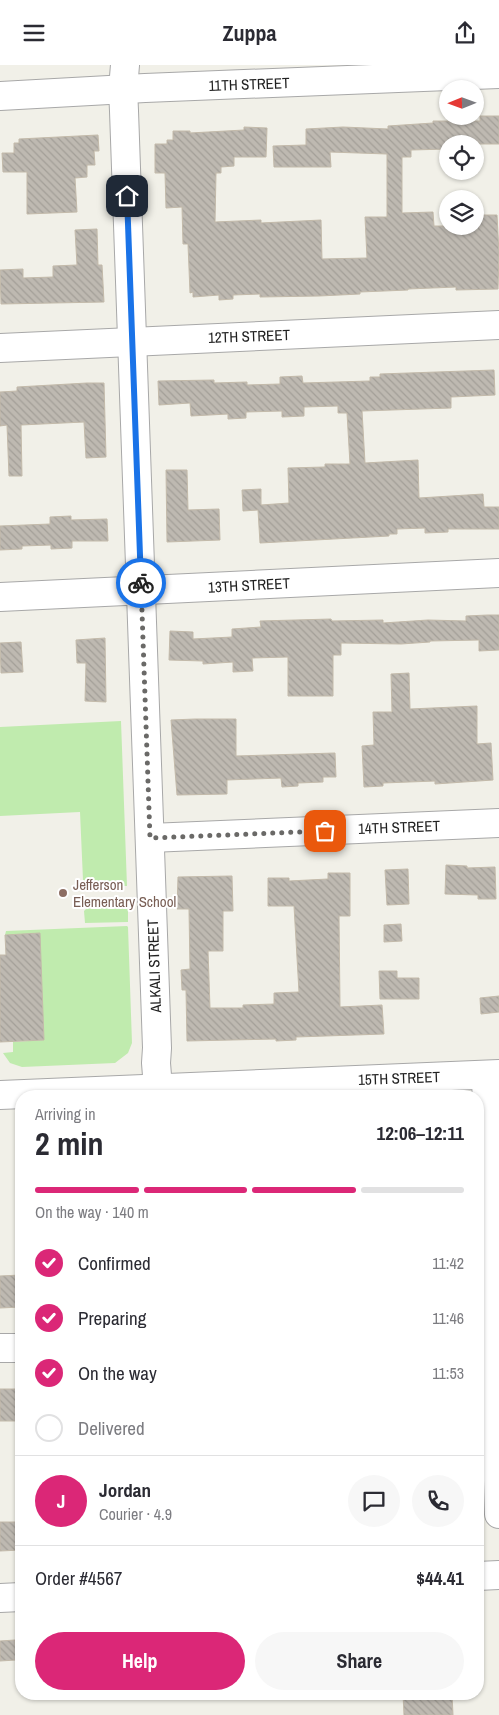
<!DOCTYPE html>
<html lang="en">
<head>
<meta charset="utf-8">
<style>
	:root { --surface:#fff; --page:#f7f7f7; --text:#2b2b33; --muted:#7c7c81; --line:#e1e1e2; --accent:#db2777 }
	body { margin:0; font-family:"Archivo Narrow",sans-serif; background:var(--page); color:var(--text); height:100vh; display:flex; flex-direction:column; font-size:19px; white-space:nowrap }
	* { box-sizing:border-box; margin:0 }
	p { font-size:16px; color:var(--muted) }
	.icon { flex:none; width:28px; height:28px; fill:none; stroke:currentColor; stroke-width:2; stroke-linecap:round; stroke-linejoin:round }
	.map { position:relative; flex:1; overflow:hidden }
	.drawer { position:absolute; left:15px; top:1025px; width:469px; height:610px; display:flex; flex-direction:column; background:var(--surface); border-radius:20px; box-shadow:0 1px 4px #0004 }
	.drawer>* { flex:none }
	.needle { width:32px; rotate:269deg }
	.controls { position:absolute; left:439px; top:15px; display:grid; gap:10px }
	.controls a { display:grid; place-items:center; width:45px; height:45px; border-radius:50%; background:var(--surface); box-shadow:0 1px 4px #0004; font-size:25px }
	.pin { position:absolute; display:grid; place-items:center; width:42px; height:42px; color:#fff; margin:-21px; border-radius:10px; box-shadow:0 2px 8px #0006 }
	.courier { position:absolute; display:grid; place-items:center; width:50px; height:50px; margin:-25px; border:4px solid #1a73e8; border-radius:50%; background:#fff; color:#222; box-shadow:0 1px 6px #0007 }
	.overview em { font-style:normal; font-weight:800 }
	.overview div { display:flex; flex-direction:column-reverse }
	.overview { display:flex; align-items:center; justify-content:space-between; height:85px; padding:0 20px }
	h1 { font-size:32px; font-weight:800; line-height:38px }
	.bar { display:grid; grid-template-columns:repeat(4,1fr); gap:8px 5px; align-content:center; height:60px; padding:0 20px }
	.bar i { height:6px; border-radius:4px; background:var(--line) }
	.bar .on { background:var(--accent) }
	.bar p { grid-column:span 4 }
	.line { display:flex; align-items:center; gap:12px; padding:0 20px; border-top:1px solid var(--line) }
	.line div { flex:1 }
	.round { display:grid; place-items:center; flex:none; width:52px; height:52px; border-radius:26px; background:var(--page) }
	ol { padding:0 20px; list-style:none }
	li { display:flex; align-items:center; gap:15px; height:55px }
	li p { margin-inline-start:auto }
	li .icon { padding:5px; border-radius:50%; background:var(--accent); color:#fff; stroke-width:4 }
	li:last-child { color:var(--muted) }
	li i { width:28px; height:28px; border:2px solid var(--line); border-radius:50% }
	.cta { display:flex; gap:10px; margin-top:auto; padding:10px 20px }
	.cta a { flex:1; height:58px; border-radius:30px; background:var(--accent); color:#fff; font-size:20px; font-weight:800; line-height:58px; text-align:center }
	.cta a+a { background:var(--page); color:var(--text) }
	header { display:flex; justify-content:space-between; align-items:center; height:65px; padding:0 20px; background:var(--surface); font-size:22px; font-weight:800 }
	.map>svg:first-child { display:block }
	.grass { fill:#c0ebae }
	.building { fill:url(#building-back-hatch); stroke:#c3baaa }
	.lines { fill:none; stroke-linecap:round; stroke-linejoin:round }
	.minor-casing { stroke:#a8a8a8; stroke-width:30 }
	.minor { stroke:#fff; stroke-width:28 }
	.done { stroke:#6a6967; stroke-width:5; stroke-dasharray:0 9 }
	.route { stroke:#1a73e8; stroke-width:6 }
	.education-dot { fill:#8d6e63; stroke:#fff; stroke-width:2 }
	.labels { text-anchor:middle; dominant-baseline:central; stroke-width:4; stroke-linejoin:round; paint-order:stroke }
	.street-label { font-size:15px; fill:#212121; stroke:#fff }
	.education-label { font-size:15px; fill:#785e54; stroke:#fff; text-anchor:start }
</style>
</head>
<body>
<header><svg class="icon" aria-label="menu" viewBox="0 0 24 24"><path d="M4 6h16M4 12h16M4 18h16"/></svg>Zuppa<svg class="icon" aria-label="share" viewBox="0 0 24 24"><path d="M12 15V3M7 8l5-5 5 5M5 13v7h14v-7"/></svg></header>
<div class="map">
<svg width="499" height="1650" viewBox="0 0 499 1650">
	<defs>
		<pattern id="building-back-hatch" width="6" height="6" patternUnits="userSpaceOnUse" patternTransform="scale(1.25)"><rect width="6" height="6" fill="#beb9b1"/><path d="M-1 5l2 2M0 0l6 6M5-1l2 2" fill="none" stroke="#a39f98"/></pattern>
	</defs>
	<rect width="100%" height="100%" fill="#f1f0e8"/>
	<g class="grass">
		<polygon points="121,656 127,821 88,821 83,815 80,747 0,751 0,662"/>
		<polygon points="128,838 128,857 85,858 84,846 89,841"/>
		<polygon points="127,861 128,862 132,978 128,988 115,998 22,1002 10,998 3,988 13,987 13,977 44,975 39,869 5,870 6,866"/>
	</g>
	<g class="building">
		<polygon points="480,51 499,51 499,79 448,79 448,84 411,85 411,92 402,92 402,148 433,147 434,161 478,161 478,150 497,150 499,188 498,224 456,225 456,222 408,224 408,225 360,227 360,229 319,231 260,232 260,229 233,230 233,234 219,235 219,230 193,232 193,227 190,228 188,179 183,179 182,142 166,143 165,108 155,108 155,79 167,79 167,75 173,75 173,66 190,66 190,68 244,65 244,62 267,63 266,92 234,92 234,101 221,102 221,108 216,108 215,157 261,155 261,158 321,155 322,194 367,193 365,152 387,152 387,89 330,87 331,102 274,102 273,81 306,80 306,64 343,62 388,64 388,61 433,58 433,56 480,56"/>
		<polygon points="98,70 99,86 94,86 95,100 87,100 87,112 75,113 77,147 27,149 27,107 3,107 2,88 14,88 14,78 19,78 19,74"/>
		<polygon points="97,164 98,200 102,200 104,237 1,239 0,205 23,204 23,213 53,212 53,201 77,200 75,165"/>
		<polygon points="494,305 495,330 451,332 451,343 362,346 365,398 418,395 419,433 483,429 484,442 499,442 499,464 448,464 448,467 425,468 425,463 397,464 397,469 389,469 389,471 260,478 258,445 243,446 242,425 261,424 261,440 289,438 288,403 325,402 325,399 350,399 347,348 338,348 338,341 304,342 304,351 282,352 282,346 246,347 246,353 228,354 228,349 191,351 190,338 159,340 158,316 214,315 214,318 247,317 247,320 280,319 280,312 302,311 303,318 370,316 370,312 380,312 380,309"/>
		<polygon points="87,318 104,318 106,392 86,393 84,357 21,360 22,411 9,411 7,360 0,361 0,327 17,326 17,322"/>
		<polygon points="166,405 187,405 188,445 219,444 220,475 167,477"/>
		<polygon points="71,451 71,455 107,454 108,476 72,476 72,483 51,484 51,480 22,481 22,484 0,485 0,461 50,459 50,452"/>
		<polygon points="488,550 499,550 499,585 479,586 479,575 430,576 430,577 401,579 341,578 341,590 333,590 333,631 288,631 288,592 252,593 253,606 233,607 233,597 203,599 203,596 169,595 170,566 193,567 193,574 232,572 232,564 261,562 260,556 331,554 332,556 383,555 383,558 428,555 466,556 466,551"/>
		<polygon points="105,573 106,637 85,636 86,598 77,598 76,575"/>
		<polygon points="21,577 23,607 1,608 0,578"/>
		<polygon points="409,608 410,644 477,641 477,679 491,678 493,715 435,719 435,716 383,718 383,721 364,722 362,681 374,680 373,647 392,647 391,609"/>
		<polygon points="195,654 236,654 236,691 335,688 336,712 323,712 323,717 298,718 298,721 282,722 281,713 227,715 227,729 177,730 171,655"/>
		<polygon points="446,800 467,801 467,803 495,802 496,834 478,834 478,830 445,829"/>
		<polygon points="408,804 409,839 387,840 385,805"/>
		<polygon points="328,808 350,808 350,851 339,851 340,942 382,940 384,969 296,972 296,975 276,976 276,974 187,976 186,925 182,925 181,905 190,904 189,844 177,844 178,812 232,811 233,846 223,846 223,886 208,886 210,943 243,943 243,940 274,939 274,928 299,927 294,841 268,841 268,813 289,813 289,816 328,814"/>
		<polygon points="401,859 402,876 384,877 384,860"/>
		<polygon points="40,868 44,975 0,977 0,890 6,890 5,870"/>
		<polygon points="379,906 397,906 397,913 419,913 419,934 380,934"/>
		<polygon points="499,931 499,947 481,949 480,933"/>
		<polygon points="21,1210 21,1242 0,1243 0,1211"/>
		<rect x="0" y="1324" width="21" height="32"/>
		<polygon points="0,1457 21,1457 21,1485 0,1486"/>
		<polygon points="15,1575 16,1595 0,1596 0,1576"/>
		<polygon points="403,1629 452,1629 453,1650 404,1650"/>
	</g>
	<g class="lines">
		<defs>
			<g id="minor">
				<polyline points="125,0 123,24 124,46 157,983 156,998 158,1023"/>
				<polyline points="0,31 145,23 499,9"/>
				<polyline points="0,283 499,260"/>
				<polyline points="0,532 499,508"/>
				<polyline points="150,773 499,758"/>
				<polyline points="486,1010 499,1449"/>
				<polyline points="0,1030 499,1009"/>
				<polyline points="0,1283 21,1283"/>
				<polyline points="478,1511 499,1510"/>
				<polyline points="0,1533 21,1532"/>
			</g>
		</defs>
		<use href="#minor" class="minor-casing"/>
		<use href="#minor" class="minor"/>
	</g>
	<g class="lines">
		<polyline class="done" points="141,518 150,773 325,766"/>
		<polyline class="route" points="127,131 141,518"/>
	</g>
	<circle class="education-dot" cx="63" cy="828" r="5"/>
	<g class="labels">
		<g class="street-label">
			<text transform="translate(249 19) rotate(-2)">11TH STREET</text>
			<text transform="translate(249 271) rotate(-2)">12TH STREET</text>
			<text transform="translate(249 520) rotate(-3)">13TH STREET</text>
			<text transform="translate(399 762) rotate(-2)">14TH STREET</text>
			<text transform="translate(154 901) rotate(-92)">ALKALI STREET</text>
			<text transform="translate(399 1013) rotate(-2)">15TH STREET</text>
		</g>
		<g class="education-label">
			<text x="73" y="819">Jefferson<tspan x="73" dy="17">Elementary School</tspan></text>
		</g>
	</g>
</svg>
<div class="controls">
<a><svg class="needle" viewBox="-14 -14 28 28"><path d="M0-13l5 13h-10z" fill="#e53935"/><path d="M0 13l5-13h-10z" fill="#7c7c81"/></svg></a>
<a><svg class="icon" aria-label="locate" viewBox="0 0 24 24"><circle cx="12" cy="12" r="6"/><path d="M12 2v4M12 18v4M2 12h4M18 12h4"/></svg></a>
<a><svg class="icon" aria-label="layers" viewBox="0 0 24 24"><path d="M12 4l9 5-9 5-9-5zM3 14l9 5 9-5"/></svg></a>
</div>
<div class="pin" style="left:325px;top:766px;background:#ea580c"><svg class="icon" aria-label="bag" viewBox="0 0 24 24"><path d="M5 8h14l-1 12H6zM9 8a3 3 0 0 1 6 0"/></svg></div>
<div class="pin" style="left:127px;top:131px;background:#1f2937"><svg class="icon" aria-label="home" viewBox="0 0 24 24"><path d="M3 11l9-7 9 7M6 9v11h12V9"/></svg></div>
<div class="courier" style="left:141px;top:518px"><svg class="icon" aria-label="bike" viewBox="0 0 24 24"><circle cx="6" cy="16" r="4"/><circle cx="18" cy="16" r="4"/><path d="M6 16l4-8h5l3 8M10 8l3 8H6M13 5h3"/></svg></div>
<section class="drawer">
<div class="overview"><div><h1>2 min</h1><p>Arriving in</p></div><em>12:06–12:11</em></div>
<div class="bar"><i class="on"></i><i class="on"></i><i class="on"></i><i></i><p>On the way · 140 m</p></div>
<ol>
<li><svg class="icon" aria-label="check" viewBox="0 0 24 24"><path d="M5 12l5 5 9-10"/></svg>Confirmed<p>11:42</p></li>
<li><svg class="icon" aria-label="check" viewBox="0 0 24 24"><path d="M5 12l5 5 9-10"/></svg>Preparing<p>11:46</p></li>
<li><svg class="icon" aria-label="check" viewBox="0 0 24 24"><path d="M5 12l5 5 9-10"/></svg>On the way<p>11:53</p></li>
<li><i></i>Delivered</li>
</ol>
<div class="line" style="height:90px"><b class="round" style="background:var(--accent);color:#fff">J</b><div><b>Jordan</b><p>Courier · 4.9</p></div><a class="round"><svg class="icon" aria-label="chat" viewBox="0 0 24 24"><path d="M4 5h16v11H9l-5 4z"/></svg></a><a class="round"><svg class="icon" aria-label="phone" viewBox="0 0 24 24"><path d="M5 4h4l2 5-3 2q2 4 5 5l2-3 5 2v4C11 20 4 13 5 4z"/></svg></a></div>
<div class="line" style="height:65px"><div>Order #4567</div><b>$44.41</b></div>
<div class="cta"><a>Help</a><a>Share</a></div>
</section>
</div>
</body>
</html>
